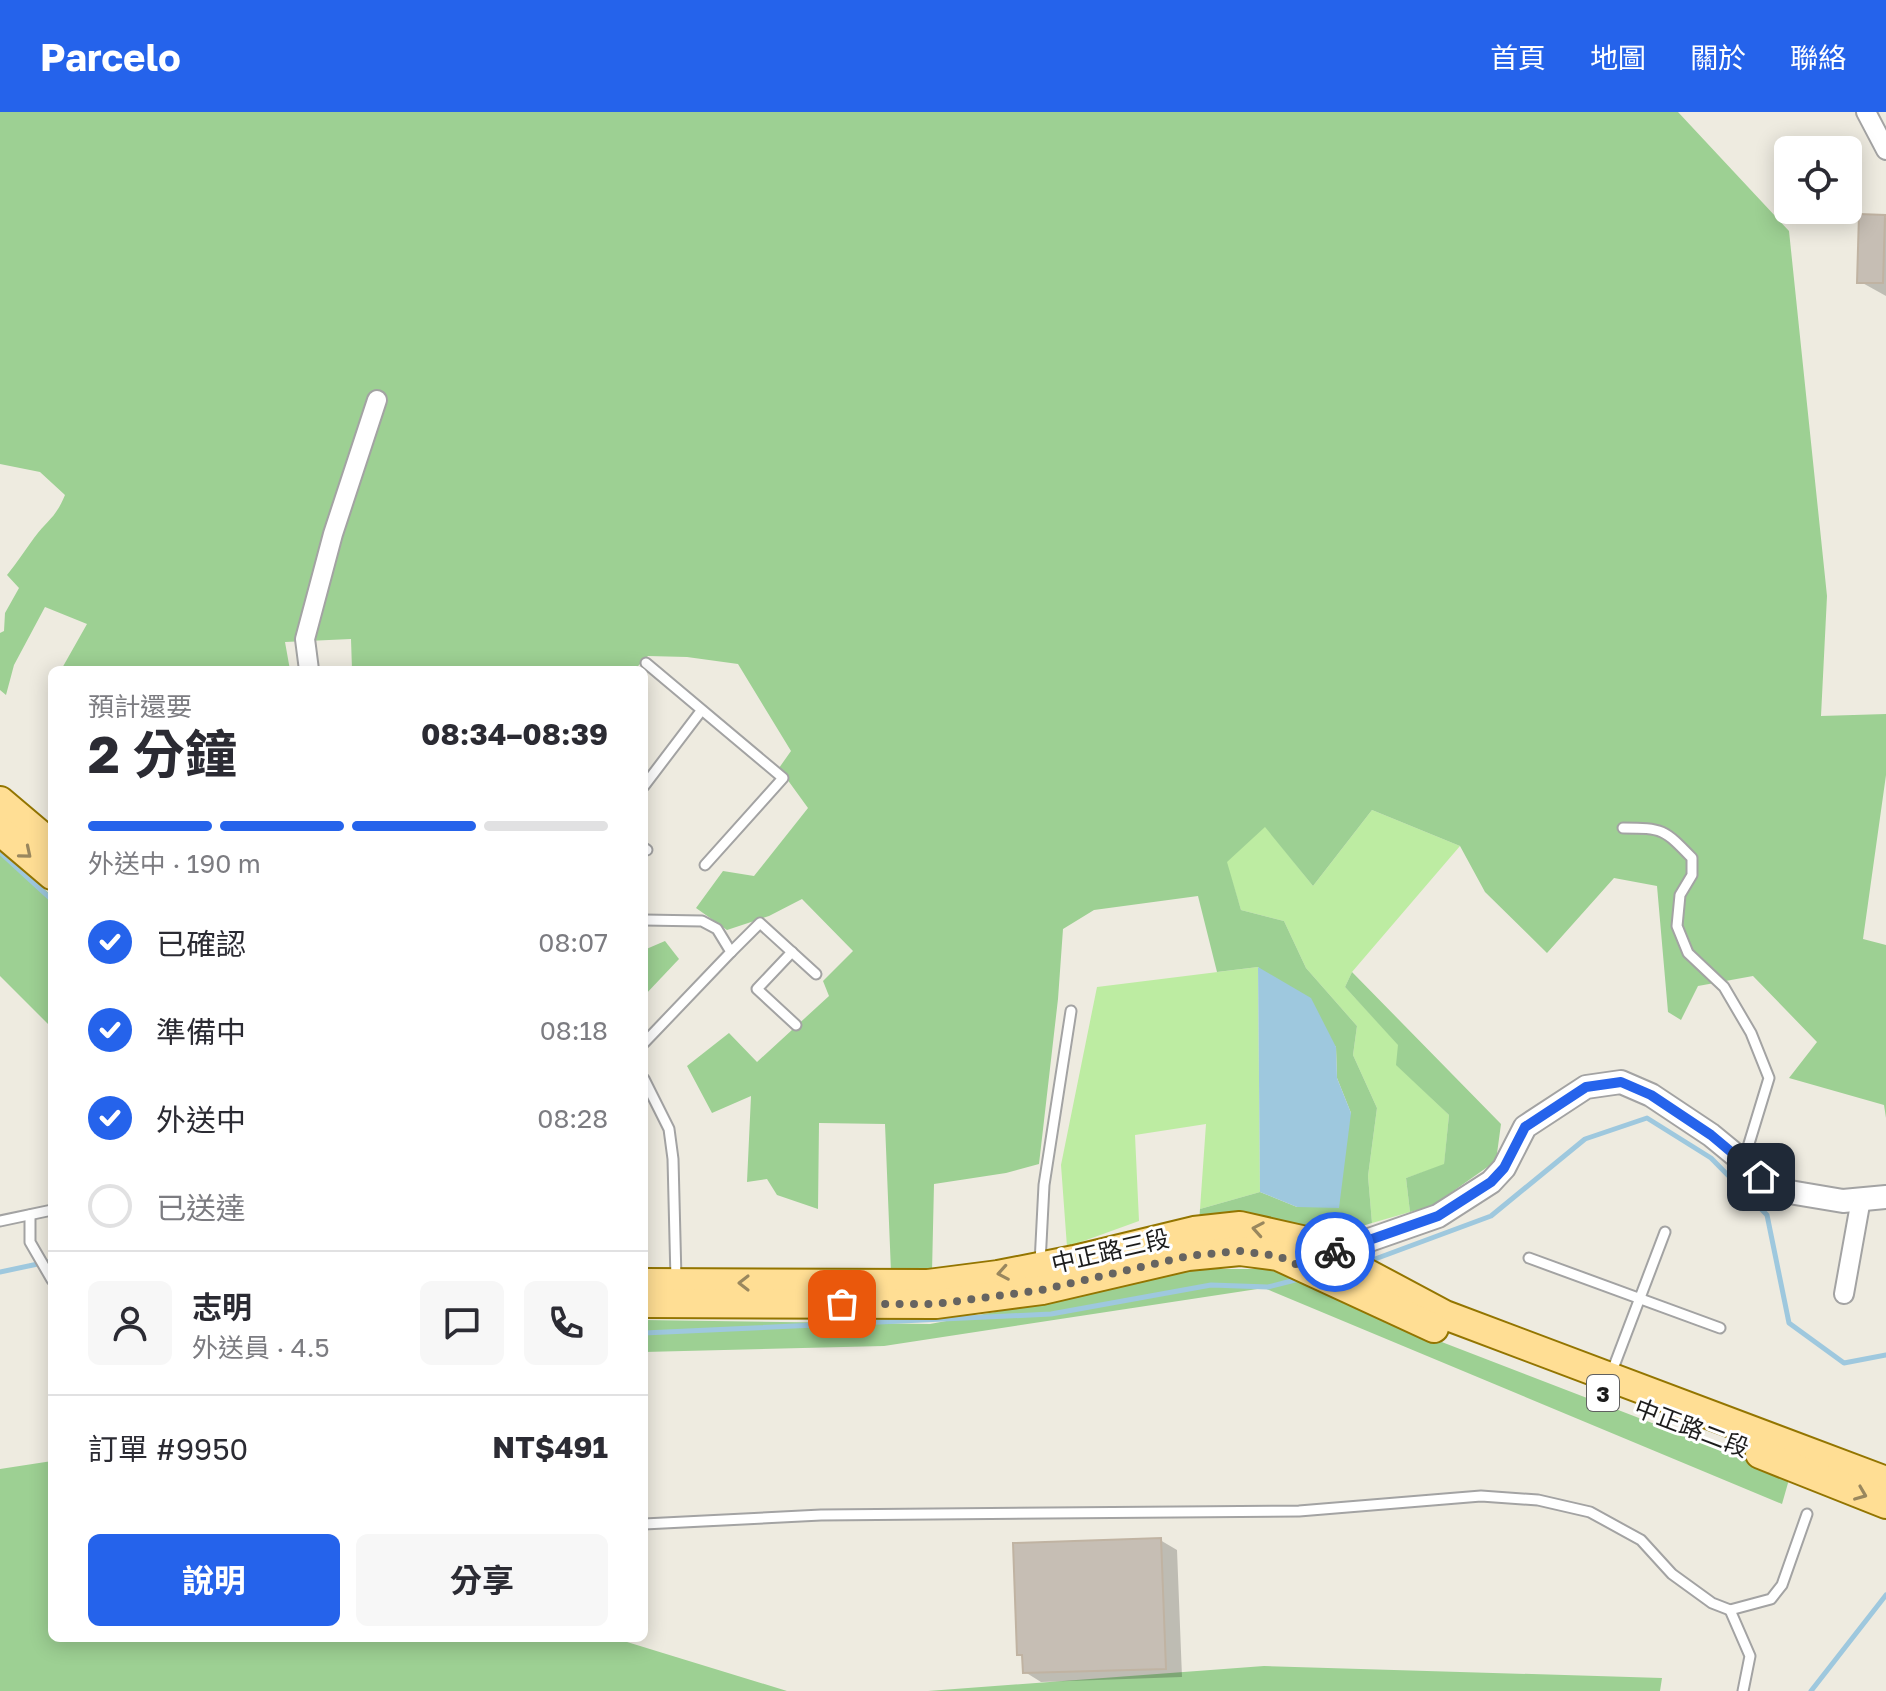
<!DOCTYPE html>
<html lang="zh-TW">
<head>
<meta charset="utf-8">
<style>
	:root { --surface:#fff; --page:#f7f7f7; --text:#2b2b33; --muted:#7c7c81; --line:#e1e1e2; --accent:#2563eb }
	body { margin:0; font-family:"Golos Text","Noto Sans TC",sans-serif; background:var(--page); color:var(--text); height:100vh; display:flex; flex-direction:column; font-size:30px; white-space:nowrap }
	* { box-sizing:border-box; margin:0 }
	p { font-size:26px; color:var(--muted) }
	.icon { flex:none; width:44px; height:44px; fill:none; stroke:currentColor; stroke-width:2; stroke-linecap:round; stroke-linejoin:round }
	.map { position:relative; flex:1; overflow:hidden }
	.sheet { position:absolute; left:48px; top:554px; width:600px; height:976px; display:flex; flex-direction:column; background:var(--surface); border-radius:12px; box-shadow:0 4px 20px #0003 }
	.sheet>* { flex:none }
	.fabs { position:absolute; left:1774px; top:24px; display:grid; gap:16px }
	.fabs a { display:grid; place-items:center; width:88px; height:88px; border-radius:12px; background:var(--surface); box-shadow:0 4px 20px #0003; font-size:40px }
	.pin { position:absolute; display:grid; place-items:center; width:68px; height:68px; color:#fff; margin:-34px; border-radius:16px; box-shadow:0 4px 12px #0006 }
	.courier { position:absolute; display:grid; place-items:center; width:80px; height:80px; margin:-40px; border:6px solid #2563eb; border-radius:50%; background:#fff; color:#222; box-shadow:0 2px 10px #0007 }
	.headline em { font-style:normal; font-weight:700 }
	.headline div { display:flex; flex-direction:column-reverse }
	.headline { display:flex; align-items:center; justify-content:space-between; height:136px; padding:0 40px }
	h1 { font-size:52px; font-weight:700; line-height:60px }
	.bar { display:grid; grid-template-columns:repeat(4,1fr); gap:12px 8px; align-content:center; height:96px; padding:0 40px }
	.bar i { height:10px; border-radius:6px; background:var(--line) }
	.bar .current { background:var(--accent) }
	.bar p { grid-column:span 4 }
	.line { display:flex; align-items:center; gap:20px; padding:0 40px; border-top:2px solid var(--line) }
	.line div { flex:1 }
	.round { display:grid; place-items:center; flex:none; width:84px; height:84px; border-radius:12px; background:var(--page) }
	ol { padding:0 40px; list-style:none }
	li { display:flex; align-items:center; gap:24px; height:88px }
	li p { margin-inline-start:auto }
	li .icon { padding:8px; border-radius:50%; background:var(--accent); color:#fff; stroke-width:4 }
	li:last-child { color:var(--muted) }
	li i { width:44px; height:44px; border:4px solid var(--line); border-radius:50% }
	.button { display:flex; gap:16px; margin-top:auto; padding:16px 40px }
	.button a { flex:1; height:92px; border-radius:12px; background:var(--accent); color:#fff; font-size:32px; font-weight:700; line-height:92px; text-align:center }
	.button a+a { background:var(--page); color:var(--text) }
	header { display:flex; align-items:center; gap:48px; box-sizing:border-box; height:112px; padding:0 40px; background:var(--accent); color:#fff }
	header strong { font-size:38px }
	nav { display:flex; gap:44px; margin-inline-start:auto; font-size:28px }
	.map>svg:first-child { display:block }
	.grass { fill:#bdeca2 }
	.forest { fill:#9dd093 }
	.water { fill:#9ec8de }
	.shadow { fill:#0003 }
	.lines { fill:none; stroke-linecap:round; stroke-linejoin:round }
	.stream { stroke:#9ec8de; stroke-width:5 }
	.building { fill:#c6beb4; stroke:#c0b3a2; stroke-width:2 }
	.service-casing { stroke:#a3a3a3; stroke-width:13 }
	.minor-casing { stroke:#a3a3a3; stroke-width:22 }
	.tertiary-casing { stroke:#a3a3a3; stroke-width:26 }
	.primary-casing { stroke:#937500; stroke-width:32 }
	.service { stroke:#fff; stroke-width:9 }
	.minor { stroke:#fff; stroke-width:18 }
	.tertiary { stroke:#fff; stroke-width:22 }
	.primary { stroke:#ffde94; stroke-width:28 }
	.oneway { stroke:#99875e }
	.done { stroke:#666461; stroke-width:8; stroke-dasharray:0 14.4 }
	.route { stroke:#2563eb; stroke-width:10 }
	.labels { text-anchor:middle; dominant-baseline:central; stroke-width:6; stroke-linejoin:round; paint-order:stroke }
	.shield { fill:#fff; stroke:#606060; stroke-width:2 }
	.shield-label { font-size:22px; font-weight:bold; fill:#1c1c1c }
	.street-label { font-size:24px; fill:#1c1c1c; stroke:#fff }
</style>
</head>
<body>
<header>
<strong>Parcelo</strong>
<nav><a>首頁</a><a>地圖</a><a>關於</a><a>聯絡</a></nav>
</header>
<div class="map">
<svg width="1886" height="1579" viewBox="0 0 1886 1579">
	<rect width="100%" height="100%" fill="#eeebe0"/>
	<g class="grass">
		<polygon points="1372,698 1460,734 1352,860 1345,875 1399,933 1397,953 1449,1003 1444,1053 1406,1066 1410,1100 1372,1111 1368,1064 1377,996 1353,943 1357,914 1306,856 1284,809 1241,798 1226,750 1265,714 1313,774"/>
		<polygon points="1258,855 1260,1080 1200,1097 1206,1012 1135,1023 1139,1109 1067,1135 1061,1053 1097,875"/>
	</g>
	<g class="forest">
		<path d="M0,0h1678l111,119 38,365 -6,120 65,-2v61l-23,164 23,6v173l-2,-13 -95,-27 28,-36 -64,-66 -55,10 -17,34 -13,-8 -11,-126 -43,-8 -67,75 -62,-61 -25,-46 -88,-36 -59,76 -48,-59 -38,35 14,48 43,11 22,47 51,58 -4,29 24,53 -9,68 4,47 -26,8 -147,-8 1,-14 60,-17 37,15 54,-94 -14,-35 -1,-31 -78,-80 -41,5 -19,-76 -104,14 -31,19 -5,70 -19,165 -33,9 -72,11 -2,88h-41l-6,-148 -66,-1 -1,86 -41,-14 -10,-16 -20,3 4,-86 -39,17 -25,-47 42,-33 28,29 72,-66 -6,-15 30,-30 -51,-52 -33,17 -42,14 -31,-22 27,-37 31,5 54,-68 -29,-40 12,-17 -53,-87 -51,-7 -39,-1 -14,14h-282l-1,-31 -66,3 5,28h-229l26,-46 -42,-17 -31,58 -8,30 -6,-5v-57l4,-2 1,-18 14,-25 -12,-13c10,-12 18,-25 27,-37 14,-19 21,-19 31,-43l-25,-23 -40,-8z"/>
		<polygon points="0,738 52,784 52,916 0,864"/>
		<polygon points="665,829 679,847 644,884 644,838"/>
		<polygon points="1352,860 1501,1012 1496,1049 1432,1094 1410,1100 1406,1066 1444,1052 1449,1003 1396,953 1398,933 1345,875"/>
		<polygon points="1187,1157 1278,1157 1421,1222 1790,1364 1782,1392 1264,1176 884,1234 644,1240 644,1208 930,1212 1050,1190"/>
		<polygon points="52,1349 52,1526 614,1526 787,1579 0,1579 0,1357"/>
		<polygon points="1264,1554 1662,1566 1660,1579 928,1579"/>
	</g>
	<polygon class="water" points="1258,855 1311,886 1336,935 1337,966 1351,1001 1339,1096 1297,1095 1260,1080"/>
	<g class="shadow">
		<polygon points="1884,105 1886,106 1886,184 1859,169"/>
		<polygon points="1160,1428 1177,1438 1182,1565 1041,1570 1025,1560 1024,1545 1019,1542"/>
	</g>
	<g class="lines">
		<g class="stream">
			<polyline points="0,740 52,788"/>
			<polyline points="1367,1150 1491,1104 1585,1027 1647,1006 1711,1046 1767,1103 1789,1211 1844,1251 1886,1243"/>
			<polyline points="0,1160 52,1149"/>
			<polyline points="644,1221 1051,1202 1211,1173 1268,1175 1299,1167"/>
			<polyline points="1811,1579 1886,1483"/>
		</g>
	</g>
	<g class="building">
		<polygon points="1859,102 1885,103 1883,171 1857,171"/>
		<polygon points="1161,1426 1166,1557 1023,1561 1022,1543 1017,1543 1013,1431"/>
	</g>
	<g class="lines">
		<defs>
			<g id="service">
				<polyline points="646,551 783,666 705,753"/>
				<polyline points="644,674 701,599"/>
				<path d="M1623,716c40,0 41,1 69,30v17l-12,20 -3,31 11,27 36,34 27,46 18,45 -25,82"/>
				<polyline points="644,736 647,738"/>
				<polyline points="644,808 702,809 717,817 731,840 644,931"/>
				<polyline points="731,840 760,811 816,862"/>
				<polyline points="792,840 757,877 796,913"/>
				<polyline points="644,967 669,1017 673,1047 676,1167"/>
				<polyline points="30,1103 30,1130 52,1168"/>
				<polyline points="0,1109 52,1098"/>
				<polyline points="1529,1146 1720,1216"/>
				<polyline points="1040,1151 1044,1073 1071,899"/>
				<polyline points="1611,1262 1665,1120"/>
				<polyline points="644,1412 821,1403 1299,1399 1481,1384 1538,1388 1590,1400 1641,1428 1672,1462 1712,1491 1730,1498 1771,1487 1782,1473 1807,1402"/>
				<polyline points="1730,1498 1750,1544 1743,1579"/>
			</g>
			<g id="minor">
				<polyline points="1866,0 1886,38"/>
				<polyline points="309,558 305,527 333,422 377,288"/>
				<polyline points="1844,1182 1861,1087"/>
			</g>
			<polyline id="tertiary" points="1327,1153 1332,1141 1438,1104 1491,1070 1504,1056 1525,1015 1586,975 1621,970 1651,983 1711,1023 1778,1078 1843,1089 1886,1085"/>
			<g id="primary">
				<polyline points="0,689 52,733"/>
				<polyline points="0,719 52,763"/>
				<polyline points="644,1171 928,1172 998,1163 1074,1148 1194,1119 1240,1114 1306,1129 1445,1203 1886,1369"/>
				<polyline points="644,1191 936,1192 1042,1178 1188,1144 1240,1139 1278,1144 1434,1216"/>
				<polyline points="1760,1342 1886,1392"/>
			</g>
		</defs>
		<use href="#service" class="service-casing"/>
		<use href="#minor" class="minor-casing"/>
		<use href="#tertiary" class="tertiary-casing"/>
		<use href="#primary" class="primary-casing"/>
		<use href="#service" class="service"/>
		<use href="#minor" class="minor"/>
		<use href="#tertiary" class="tertiary"/>
		<use href="#primary" class="primary"/>
	</g>
	<defs><path id="oneway-chevron" d="M-2-3.5L2.5 0L-2 3.5" fill="none" stroke-width="1.6" stroke-linecap="round" stroke-linejoin="round" transform="scale(2)"/></defs>
	<g class="oneway">
		<use href="#oneway-chevron" transform="translate(26 741) rotate(40)"/>
		<use href="#oneway-chevron" transform="translate(1258 1117) rotate(-170)"/>
		<use href="#oneway-chevron" transform="translate(1003 1161) rotate(170)"/>
		<use href="#oneway-chevron" transform="translate(744 1171) rotate(-180)"/>
		<use href="#oneway-chevron" transform="translate(1861 1382) rotate(22)"/>
	</g>
	<g class="lines">
		<polyline class="done" points="842,1192 936,1192 1042,1178 1188,1144 1240,1139 1278,1144 1322,1164 1332,1141 1335,1140"/>
		<polyline class="route" points="1335,1140 1438,1104 1491,1070 1504,1056 1525,1015 1586,975 1621,970 1651,983 1711,1023 1761,1065"/>
	</g>
	<g class="labels">
		<rect class="shield" x="1587" y="1263" width="32" height="36" rx="6"/>
		<g class="shield-label">
			<text x="1603" y="1281">3</text>
		</g>
		<g class="street-label">
			<text transform="translate(1110 1138) rotate(-13)">中正路三段</text>
			<text transform="translate(1692 1315) rotate(21)">中正路二段</text>
		</g>
	</g>
</svg>
<div class="fabs">
<a><svg class="icon" aria-label="locate" viewBox="0 0 24 24"><circle cx="12" cy="12" r="6"/><path d="M12 2v4M12 18v4M2 12h4M18 12h4"/></svg></a>
</div>
<div class="pin" style="left:842px;top:1192px;background:#ea580c"><svg class="icon" aria-label="bag" viewBox="0 0 24 24"><path d="M5 8h14l-1 12H6zM9 8a3 3 0 0 1 6 0"/></svg></div>
<div class="pin" style="left:1761px;top:1065px;background:#1f2937"><svg class="icon" aria-label="home" viewBox="0 0 24 24"><path d="M3 11l9-7 9 7M6 9v11h12V9"/></svg></div>
<div class="courier" style="left:1335px;top:1140px"><svg class="icon" aria-label="bike" viewBox="0 0 24 24"><circle cx="6" cy="16" r="4"/><circle cx="18" cy="16" r="4"/><path d="M6 16l4-8h5l3 8M10 8l3 8H6M13 5h3"/></svg></div>
<section class="sheet">
<div class="headline"><div><h1>2 分鐘</h1><p>預計還要</p></div><em>08:34–08:39</em></div>
<div class="bar"><i class="current"></i><i class="current"></i><i class="current"></i><i></i><p>外送中 · 190 m</p></div>
<ol>
<li><svg class="icon" aria-label="check" viewBox="0 0 24 24"><path d="M5 12l5 5 9-10"/></svg>已確認<p>08:07</p></li>
<li><svg class="icon" aria-label="check" viewBox="0 0 24 24"><path d="M5 12l5 5 9-10"/></svg>準備中<p>08:18</p></li>
<li><svg class="icon" aria-label="check" viewBox="0 0 24 24"><path d="M5 12l5 5 9-10"/></svg>外送中<p>08:28</p></li>
<li><i></i>已送達</li>
</ol>
<div class="line" style="height:144px"><a class="round"><svg class="icon" aria-label="person" viewBox="0 0 24 24"><circle cx="12" cy="8" r="4"/><path d="M4 21q1-7 8-7t8 7"/></svg></a><div><b>志明</b><p>外送員 · 4.5</p></div><a class="round"><svg class="icon" aria-label="chat" viewBox="0 0 24 24"><path d="M4 5h16v11H9l-5 4z"/></svg></a><a class="round"><svg class="icon" aria-label="phone" viewBox="0 0 24 24"><path d="M5 4h4l2 5-3 2q2 4 5 5l2-3 5 2v4C11 20 4 13 5 4z"/></svg></a></div>
<div class="line" style="height:104px"><div>訂單 #9950</div><b>NT$491</b></div>
<div class="button"><a>說明</a><a>分享</a></div>
</section>
</div>
</body>
</html>
